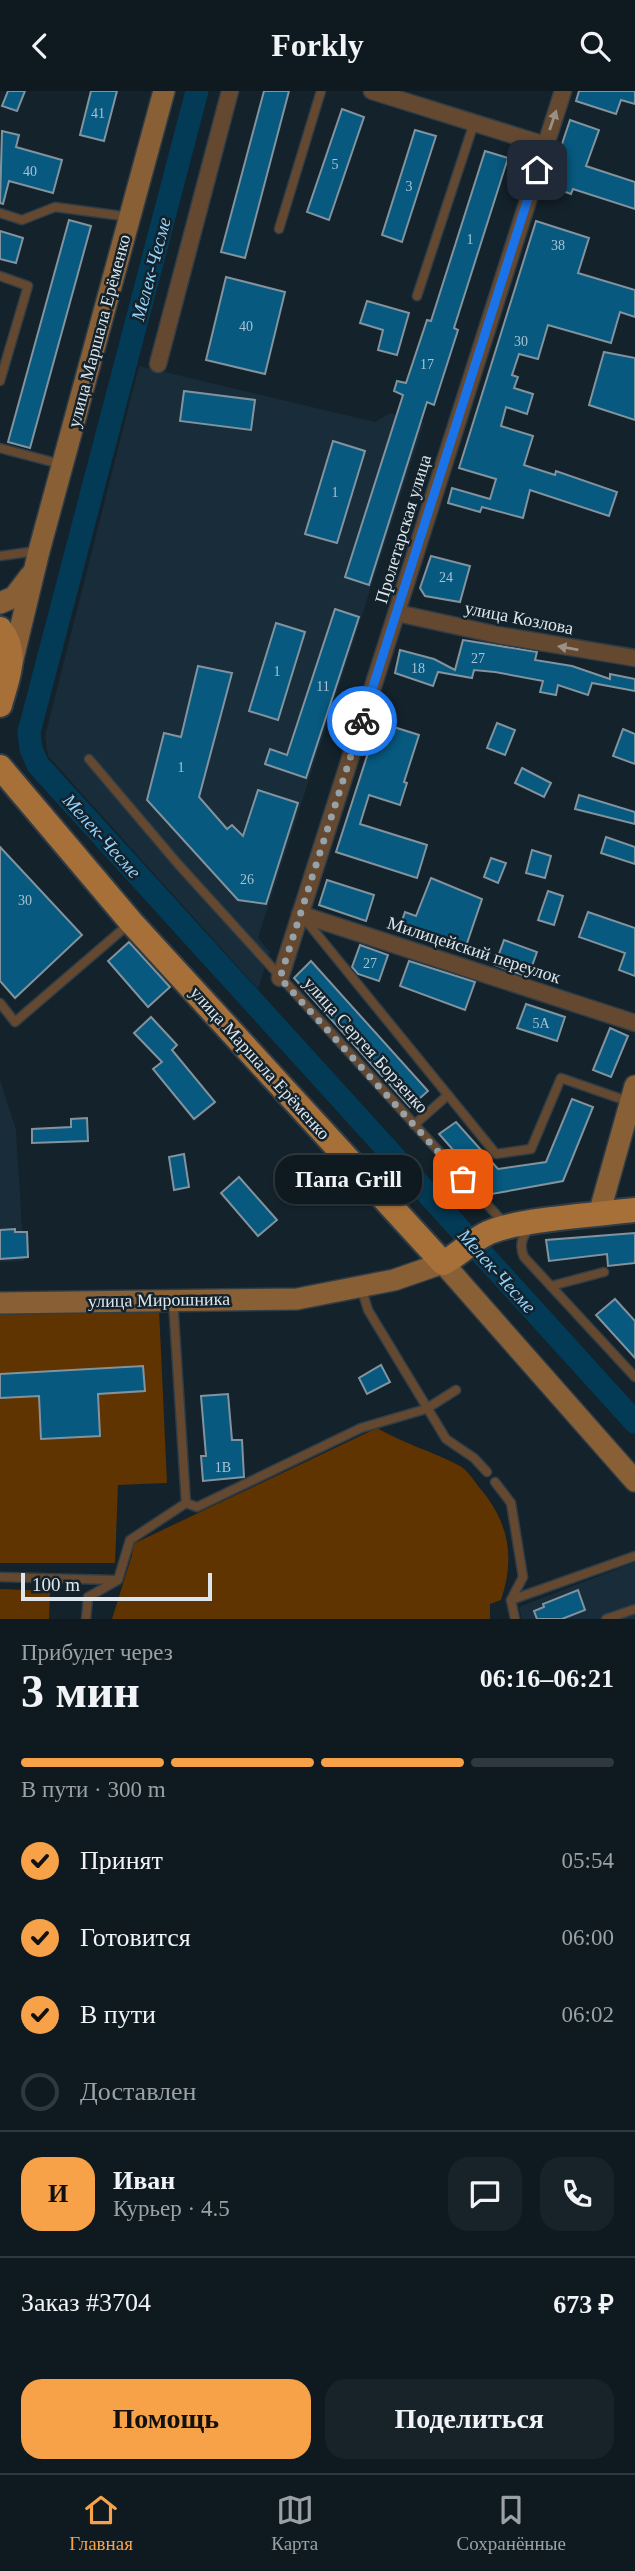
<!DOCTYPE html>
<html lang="ru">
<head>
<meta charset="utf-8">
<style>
	:root { --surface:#0f1a20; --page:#182329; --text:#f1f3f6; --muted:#9ba1a5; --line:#2f383e; --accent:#f7a248 }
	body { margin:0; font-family:Georgia,serif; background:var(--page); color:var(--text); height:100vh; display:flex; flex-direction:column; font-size:26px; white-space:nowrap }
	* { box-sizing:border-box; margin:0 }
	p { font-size:23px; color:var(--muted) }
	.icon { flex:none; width:38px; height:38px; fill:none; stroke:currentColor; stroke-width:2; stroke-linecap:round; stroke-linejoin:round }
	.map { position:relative; height:1528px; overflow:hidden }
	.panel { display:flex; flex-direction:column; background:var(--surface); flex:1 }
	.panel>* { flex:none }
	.scale { position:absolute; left:21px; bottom:18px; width:191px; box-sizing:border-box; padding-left:7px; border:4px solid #dde6ec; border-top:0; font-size:19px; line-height:24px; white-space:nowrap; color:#dde6ec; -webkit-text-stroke:5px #14222b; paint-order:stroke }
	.pin { position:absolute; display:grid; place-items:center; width:60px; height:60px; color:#fff; margin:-30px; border-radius:14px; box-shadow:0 4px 10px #0006 }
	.courier { position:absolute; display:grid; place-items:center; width:70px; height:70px; margin:-35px; border:5px solid #1a73e8; border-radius:50%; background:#fff; color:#222; box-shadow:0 2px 9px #0007 }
	.bubble { position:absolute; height:49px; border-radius:21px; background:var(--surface); box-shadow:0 2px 5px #0004,0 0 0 2px var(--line); font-size:23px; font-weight:600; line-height:49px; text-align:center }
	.head em { font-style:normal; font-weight:600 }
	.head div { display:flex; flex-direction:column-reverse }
	.head { display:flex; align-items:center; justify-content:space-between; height:119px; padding:0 21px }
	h1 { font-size:46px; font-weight:600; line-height:52px }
	.bar { display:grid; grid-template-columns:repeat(4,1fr); gap:10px 7px; align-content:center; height:84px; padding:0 21px }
	.bar i { height:9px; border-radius:5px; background:var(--line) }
	.bar .current { background:var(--accent) }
	.bar p { grid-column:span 4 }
	.line { display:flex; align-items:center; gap:18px; padding:0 21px; border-top:2px solid var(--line) }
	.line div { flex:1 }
	.round { display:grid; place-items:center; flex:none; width:74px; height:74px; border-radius:21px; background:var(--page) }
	ol { padding:0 21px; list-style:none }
	li { display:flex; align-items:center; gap:21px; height:77px }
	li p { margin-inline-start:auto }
	li .icon { padding:7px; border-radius:50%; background:var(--accent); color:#111; stroke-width:4 }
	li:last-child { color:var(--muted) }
	li i { width:38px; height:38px; border:4px solid var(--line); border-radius:50% }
	.button { display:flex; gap:14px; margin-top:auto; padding:14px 21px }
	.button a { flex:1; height:80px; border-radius:21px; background:var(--accent); color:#111; font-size:28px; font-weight:600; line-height:80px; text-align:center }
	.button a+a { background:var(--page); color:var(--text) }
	header { display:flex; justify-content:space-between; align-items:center; height:91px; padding:0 21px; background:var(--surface); font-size:32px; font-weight:600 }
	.tabs { display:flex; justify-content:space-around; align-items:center; height:98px; border-top:2px solid var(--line); background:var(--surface); font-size:19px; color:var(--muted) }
	.tabs a { display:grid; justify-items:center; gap:4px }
	.tabs .current { color:var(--accent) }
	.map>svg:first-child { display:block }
	.built { fill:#182c39 }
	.green { fill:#5f3400 }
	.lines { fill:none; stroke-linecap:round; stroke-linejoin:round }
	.river { stroke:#033a55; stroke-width:23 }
	.building { fill:#07597f; stroke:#82939e; stroke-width:2 }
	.service-casing { stroke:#303d46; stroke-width:11 }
	.minor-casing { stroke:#303d46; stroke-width:19 }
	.secondary-casing { stroke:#303d46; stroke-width:24 }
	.primary-casing { stroke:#303d46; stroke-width:28 }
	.service { stroke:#644930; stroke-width:8 }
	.minor { stroke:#644930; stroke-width:16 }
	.secondary { stroke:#895f36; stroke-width:21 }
	.primary { stroke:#a77039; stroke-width:24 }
	.oneway { fill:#9a9085 }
	.done { stroke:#97a1a8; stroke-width:7; stroke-dasharray:0 12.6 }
	.route { stroke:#1a73e8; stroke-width:9 }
	.labels { text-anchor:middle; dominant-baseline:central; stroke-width:5; stroke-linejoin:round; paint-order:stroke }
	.number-label { font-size:14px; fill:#a8c3d1 }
	.street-label { font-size:18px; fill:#dde6ec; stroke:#14222b }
	.water-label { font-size:19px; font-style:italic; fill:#93d4fd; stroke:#14222b }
</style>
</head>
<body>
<header><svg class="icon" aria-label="back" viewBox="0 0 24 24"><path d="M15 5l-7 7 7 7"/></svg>Forkly<svg class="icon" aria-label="search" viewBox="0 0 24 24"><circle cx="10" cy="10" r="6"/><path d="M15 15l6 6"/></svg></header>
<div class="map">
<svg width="635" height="1528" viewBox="0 0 635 1528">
	<rect width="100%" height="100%" fill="#14222b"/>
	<g class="built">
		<polygon points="139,275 375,331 390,322 424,332 258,847 270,861 258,898 48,665 45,645"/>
		<polygon points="0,989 16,1039 24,1170 0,1171"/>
		<polygon points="635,1471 635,1528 522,1528 519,1516"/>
	</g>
	<g class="green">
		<polygon points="159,1218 167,1392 118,1394 115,1472 0,1472 0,1224"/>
		<path d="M377,1337c27,16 55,23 83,38 7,4 13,13 18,20 30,34 38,70 23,114l-11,4v15h-378l20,-64 1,-11z"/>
		<polygon points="0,1498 50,1500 49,1528 0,1528"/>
	</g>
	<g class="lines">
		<polyline class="river" points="197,0 29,641 31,658 38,674 635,1331"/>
	</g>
	<g class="building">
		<polygon points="8,0 25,0 17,20 2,15"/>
		<polygon points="91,0 117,0 104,50 80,44"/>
		<polygon points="264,0 289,0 245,167 221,161"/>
		<polygon points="579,0 635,0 635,13 621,9 616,23 576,10"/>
		<polygon points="342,18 364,26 329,129 307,121"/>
		<polygon points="570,29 599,39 586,75 635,91 635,118 573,98 571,103 548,95"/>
		<polygon points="415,39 436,45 402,151 382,144"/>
		<polygon points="2,40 19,44 16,56 62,69 53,102 9,90 3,113 0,112"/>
		<polygon points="485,60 508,67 454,237 458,239 434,314 427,311 369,494 345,486 403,304 394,300 397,290 406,292 427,229 431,230"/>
		<polygon points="69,129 91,135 30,357 8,351"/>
		<polygon points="536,130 589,147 578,182 635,199 635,226 620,221 611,252 548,234 538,268 519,263 512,284 518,286 514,297 533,303 527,323 506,316 501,335 533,345 524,374 555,384 556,380 617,401 609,425 530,399 523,427 482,416 480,421 448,412 452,397 490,408 496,388 459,377"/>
		<polygon points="0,140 23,147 16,172 0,168"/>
		<polygon points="226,186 285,201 265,283 206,269"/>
		<polygon points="367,210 409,222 397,264 378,259 383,239 360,232"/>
		<polygon points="604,261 635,267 635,329 589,314"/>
		<polygon points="184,300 255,309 251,339 180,330"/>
		<polygon points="333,350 365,360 337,452 305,443"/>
		<polygon points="431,465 470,475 460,511 425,505 420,497"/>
		<polygon points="335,518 359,526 306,687 265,673 270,658 287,664"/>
		<polygon points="276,532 305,541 278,629 249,620"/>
		<polygon points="463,549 537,561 535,569 572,575 610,588 610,583 635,588 635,600 592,592 588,604 558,594 556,604 540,601 543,590 495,581 474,579 472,587 438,581 433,595 395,582 400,559 434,568 455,579"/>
		<polygon points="198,575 232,582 199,706 227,738 232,734 243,745 258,699 298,712 266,813 238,809 147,709 164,642 181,646"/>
		<polygon points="378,631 419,644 404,691 407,692 400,714 369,704 360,733 427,754 417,787 336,761"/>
		<polygon points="497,632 515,639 505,664 487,657"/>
		<polygon points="623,638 635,643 635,673 613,665"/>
		<polygon points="522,677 551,692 544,706 515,692"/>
		<polygon points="579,704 635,721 635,733 575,718"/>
		<polygon points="606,746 635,756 635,773 601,762"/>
		<polygon points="0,756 82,844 15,907 0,890"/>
		<polygon points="532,759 551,765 545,787 526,782"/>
		<polygon points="491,767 506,772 498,792 484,786"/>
		<polygon points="431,787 482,808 464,861 398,841 405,821 416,825"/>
		<polygon points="327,789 374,804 366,830 319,814"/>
		<polygon points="548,800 563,805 554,834 538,829"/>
		<polygon points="588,821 635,837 635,885 619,879 625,862 579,846"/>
		<polygon points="504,849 537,861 528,886 495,874"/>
		<polygon points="129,851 170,896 148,916 108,870"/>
		<polygon points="360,854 388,864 379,890 358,883 352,876"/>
		<polygon points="311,870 428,1000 410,1016 294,887"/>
		<polygon points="409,870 475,891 465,919 400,895"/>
		<polygon points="526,913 565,926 557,950 517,937"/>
		<polygon points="151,926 177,954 172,959 215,1011 194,1028 153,978 162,971 134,942"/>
		<polygon points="610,937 628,945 611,986 593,979"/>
		<polygon points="572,1008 593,1016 563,1090 492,1103 439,1043 456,1031 498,1078 546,1071"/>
		<polygon points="87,1027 88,1050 32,1052 32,1038 71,1036 71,1028"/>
		<polygon points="184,1063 189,1096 174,1099 169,1066"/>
		<polygon points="239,1086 277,1129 258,1145 221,1102"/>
		<polygon points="15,1138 15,1141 27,1141 28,1166 0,1168 0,1139"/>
		<polygon points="635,1142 635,1172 608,1175 607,1163 549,1170 546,1149"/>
		<polygon points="615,1208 635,1230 635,1267 596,1224"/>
		<polygon points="381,1274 390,1291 367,1303 359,1287"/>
		<polygon points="143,1275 145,1300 98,1303 100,1345 41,1348 39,1305 0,1307 0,1283"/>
		<polygon points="228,1303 232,1349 242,1349 244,1386 203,1390 201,1365 206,1365 201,1305"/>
		<polygon points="578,1499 585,1519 562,1528 537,1528 534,1520 544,1516 543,1513"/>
	</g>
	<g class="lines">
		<defs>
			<g id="service">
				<polyline points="0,122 22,129 55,116 130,126"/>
				<polyline points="279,138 321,0"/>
				<polyline points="0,185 28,195 0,290"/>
				<polyline points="417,205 474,32"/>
				<polyline points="0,357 60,373"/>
				<polyline points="0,465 36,460"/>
				<polyline points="89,668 178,773 504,1132"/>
				<polyline points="303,826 496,1063 531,1058 561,987 630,1011"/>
				<polyline points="0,912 15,931 129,833"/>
				<polyline points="414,1034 448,1004"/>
				<path d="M530,1137c-8,8 -11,18 -6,29l111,120"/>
				<polyline points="551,1195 604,1181"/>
				<polyline points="361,1196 368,1219 446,1348 474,1367 487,1381"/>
				<polyline points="173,1209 186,1412"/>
				<polyline points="495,1391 511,1412 523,1486 511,1509 515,1528"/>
				<polyline points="0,1486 115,1489"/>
				<polyline points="511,1509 635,1465"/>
				<polyline points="86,1528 88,1506 118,1489 130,1449 186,1412 197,1416 361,1337 426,1318 456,1299"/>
				<polyline points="606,1528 635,1518"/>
			</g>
			<g id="minor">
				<polyline points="372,0 545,54"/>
				<polyline points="158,273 230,0"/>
				<polyline points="397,522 498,544 635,567"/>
				<polyline points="300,823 635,932"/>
				<polyline points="280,887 563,0"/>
			</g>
			<g id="secondary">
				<polyline points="0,512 14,506 30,485"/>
				<polyline points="12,572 39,460 164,0"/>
				<polyline points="599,1123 635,995"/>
				<polyline points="0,1212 297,1208 394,1189 443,1172 635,1390"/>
			</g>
			<g id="primary">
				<path d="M0,538c20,24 7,49 0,76"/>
				<path d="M0,676l131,155 312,341c16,-8 26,-20 41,-28 23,-15 119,-21 151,-25"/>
			</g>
		</defs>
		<use href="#service" class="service-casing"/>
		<use href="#minor" class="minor-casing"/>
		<use href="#secondary" class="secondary-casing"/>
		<use href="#primary" class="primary-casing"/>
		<use href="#service" class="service"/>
		<use href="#minor" class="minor"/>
		<use href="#secondary" class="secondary"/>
		<use href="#primary" class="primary"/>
	</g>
	<defs><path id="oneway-solid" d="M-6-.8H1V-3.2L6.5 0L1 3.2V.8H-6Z" transform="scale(1.75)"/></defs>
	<g class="oneway">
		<use href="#oneway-solid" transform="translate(553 29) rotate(-71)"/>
		<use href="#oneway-solid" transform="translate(568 557) rotate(-170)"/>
	</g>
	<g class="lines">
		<polyline class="done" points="362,630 280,887 463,1088"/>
		<polyline class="route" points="362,630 537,79"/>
	</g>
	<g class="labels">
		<g class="number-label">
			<text x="98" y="22">41</text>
			<text x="335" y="73">5</text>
			<text x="30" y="80">40</text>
			<text x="409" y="95">3</text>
			<text x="470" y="148">1</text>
			<text x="558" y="154">38</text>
			<text x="246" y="235">40</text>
			<text x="521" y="250">30</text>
			<text x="427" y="273">17</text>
			<text x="335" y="401">1</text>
			<text x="446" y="486">24</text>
			<text x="478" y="567">27</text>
			<text x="418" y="577">18</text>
			<text x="277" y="580">1</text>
			<text x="323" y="595">11</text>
			<text x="181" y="676">1</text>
			<text x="247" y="788">26</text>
			<text x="25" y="809">30</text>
			<text x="370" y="872">27</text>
			<text x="541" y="932">5А</text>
			<text x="223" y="1376">1В</text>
		</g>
		<g class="street-label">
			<text transform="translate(99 240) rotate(-75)">улица Маршала Ерёменко</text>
			<text transform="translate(403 438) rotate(-73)">Пролетарская улица</text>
			<text transform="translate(519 527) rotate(11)">улица Козлова</text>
			<text transform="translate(474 859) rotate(18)">Милицейский переулок</text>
			<text transform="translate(366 954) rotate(48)">улица Сергея Борзенко</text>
			<text transform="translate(260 972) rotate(48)">улица Маршала Ерёменко</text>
			<text transform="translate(159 1209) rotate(-1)">улица Мирошника</text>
		</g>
		<g class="water-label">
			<text transform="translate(151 178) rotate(-75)">Мелек-Чесме</text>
			<text transform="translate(102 745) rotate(48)">Мелек-Чесме</text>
			<text transform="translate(497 1180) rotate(48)">Мелек-Чесме</text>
		</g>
	</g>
</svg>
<div class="scale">100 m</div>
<div class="pin" style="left:463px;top:1088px;background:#ea580c"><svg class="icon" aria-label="bag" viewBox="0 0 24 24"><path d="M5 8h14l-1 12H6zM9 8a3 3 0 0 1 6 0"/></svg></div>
<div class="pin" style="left:537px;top:79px;background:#1f2937"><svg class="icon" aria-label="home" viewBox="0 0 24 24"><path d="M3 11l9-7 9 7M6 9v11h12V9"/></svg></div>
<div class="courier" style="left:362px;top:630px"><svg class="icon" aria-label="bike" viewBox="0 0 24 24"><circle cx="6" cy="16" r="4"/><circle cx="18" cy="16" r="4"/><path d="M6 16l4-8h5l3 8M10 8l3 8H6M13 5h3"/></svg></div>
<div class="bubble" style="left:275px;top:1064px;width:147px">Папа Grill</div>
</div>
<section class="panel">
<div class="head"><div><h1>3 мин</h1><p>Прибудет через</p></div><em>06:16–06:21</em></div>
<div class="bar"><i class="current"></i><i class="current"></i><i class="current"></i><i></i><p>В пути · 300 m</p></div>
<ol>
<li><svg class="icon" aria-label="check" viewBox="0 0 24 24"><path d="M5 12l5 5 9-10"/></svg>Принят<p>05:54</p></li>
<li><svg class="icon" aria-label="check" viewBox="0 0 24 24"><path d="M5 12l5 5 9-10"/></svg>Готовится<p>06:00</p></li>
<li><svg class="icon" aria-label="check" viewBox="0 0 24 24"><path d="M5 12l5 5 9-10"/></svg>В пути<p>06:02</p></li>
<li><i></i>Доставлен</li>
</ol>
<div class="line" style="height:126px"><b class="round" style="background:var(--accent);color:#111">И</b><div><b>Иван</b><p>Курьер · 4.5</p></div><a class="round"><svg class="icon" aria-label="chat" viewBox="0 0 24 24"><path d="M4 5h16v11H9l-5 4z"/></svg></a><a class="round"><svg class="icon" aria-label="phone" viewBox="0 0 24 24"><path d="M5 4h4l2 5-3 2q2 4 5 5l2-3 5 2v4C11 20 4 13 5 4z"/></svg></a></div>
<div class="line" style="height:91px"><div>Заказ #3704</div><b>673 ₽</b></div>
<div class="button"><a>Помощь</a><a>Поделиться</a></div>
</section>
<nav class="tabs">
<a class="current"><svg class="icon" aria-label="home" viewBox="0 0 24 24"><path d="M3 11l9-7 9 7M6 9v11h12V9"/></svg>Главная</a>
<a><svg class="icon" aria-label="map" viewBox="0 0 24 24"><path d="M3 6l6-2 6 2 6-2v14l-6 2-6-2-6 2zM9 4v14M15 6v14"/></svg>Карта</a>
<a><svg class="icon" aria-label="saved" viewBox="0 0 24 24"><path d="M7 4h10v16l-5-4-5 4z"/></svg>Сохранённые</a>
</nav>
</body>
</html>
